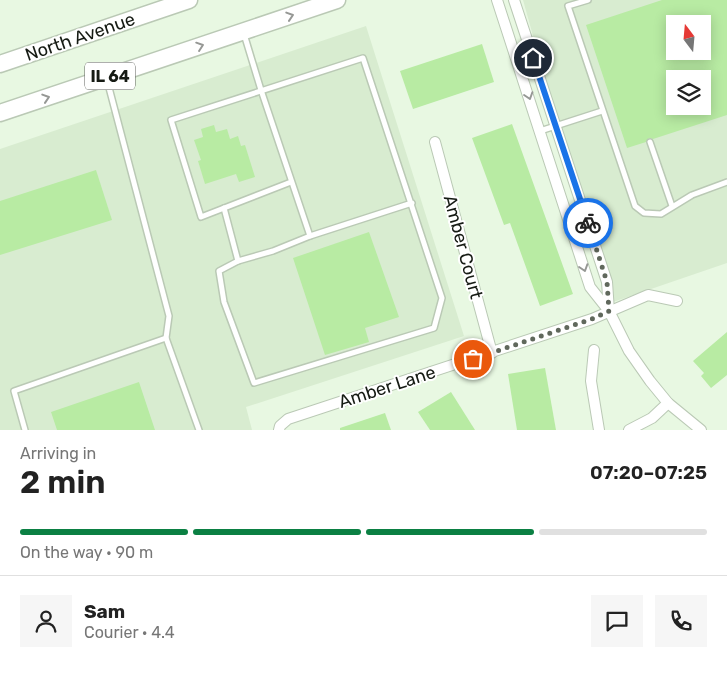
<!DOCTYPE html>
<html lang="en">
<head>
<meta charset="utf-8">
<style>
	:root { --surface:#fff; --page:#f6f6f6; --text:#222; --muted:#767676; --line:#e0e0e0; --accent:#0b8043 }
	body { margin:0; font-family:Rubik,sans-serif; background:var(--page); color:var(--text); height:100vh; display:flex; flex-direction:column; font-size:19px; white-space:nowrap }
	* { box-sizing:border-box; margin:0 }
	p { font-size:16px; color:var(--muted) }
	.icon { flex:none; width:28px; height:28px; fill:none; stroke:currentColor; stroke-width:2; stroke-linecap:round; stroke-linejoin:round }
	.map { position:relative; height:430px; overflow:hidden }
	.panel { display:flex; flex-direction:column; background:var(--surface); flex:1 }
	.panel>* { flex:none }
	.needle { width:32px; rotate:344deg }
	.tools { position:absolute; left:666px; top:15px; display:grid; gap:10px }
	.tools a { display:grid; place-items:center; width:45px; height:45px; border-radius:0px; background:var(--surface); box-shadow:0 2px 12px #0003; font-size:25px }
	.pin { position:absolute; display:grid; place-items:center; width:42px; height:42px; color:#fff; margin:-21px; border:2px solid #fff; border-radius:50%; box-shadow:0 1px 5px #0007 }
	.courier { position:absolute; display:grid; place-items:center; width:50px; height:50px; margin:-25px; border:4px solid #1a73e8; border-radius:50%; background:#fff; color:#222; box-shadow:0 1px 6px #0007 }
	.headline em { font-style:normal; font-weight:600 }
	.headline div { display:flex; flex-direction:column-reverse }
	.headline { display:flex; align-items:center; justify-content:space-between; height:85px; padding:0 20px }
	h1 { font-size:32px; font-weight:600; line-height:38px }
	.bar { display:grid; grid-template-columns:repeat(4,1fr); gap:8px 5px; align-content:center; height:60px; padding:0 20px }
	.bar i { height:6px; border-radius:4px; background:var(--line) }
	.bar .current { background:var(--accent) }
	.bar p { grid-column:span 4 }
	.line { display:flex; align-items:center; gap:12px; padding:0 20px; border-top:1px solid var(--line) }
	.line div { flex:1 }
	.round { display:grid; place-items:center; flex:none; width:52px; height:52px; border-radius:0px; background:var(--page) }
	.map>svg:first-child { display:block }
	.built { fill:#d8ecd0; fill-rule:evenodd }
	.building { fill:#b8eba3; fill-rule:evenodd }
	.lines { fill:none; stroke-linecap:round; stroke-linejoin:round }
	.lane-casing { stroke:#bac9b5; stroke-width:8 }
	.street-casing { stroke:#bac9b5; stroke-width:12 }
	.primary-casing { stroke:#bac9b5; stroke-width:19 }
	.lane { stroke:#fff; stroke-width:5 }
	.street { stroke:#fff; stroke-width:10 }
	.primary { stroke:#fff; stroke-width:16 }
	.oneway { stroke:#969895 }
	.done { stroke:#60685c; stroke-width:5; stroke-dasharray:0 9 }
	.route { stroke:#1a73e8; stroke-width:6 }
	.labels { text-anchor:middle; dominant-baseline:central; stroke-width:4; stroke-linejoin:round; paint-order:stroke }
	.shield { fill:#fff; stroke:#5c5f5a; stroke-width:1 }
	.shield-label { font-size:16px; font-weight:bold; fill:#161b14 }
	.street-label { font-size:18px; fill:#161b14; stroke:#fff }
</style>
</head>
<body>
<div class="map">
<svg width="727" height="430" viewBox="0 0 727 430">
	<rect width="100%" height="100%" fill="#e8f8e2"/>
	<g class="built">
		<path d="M523,0h204v263l-114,39 -57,-184zM675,24h27v27h-27zM675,79h27v27h-27z"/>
		<polygon points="366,26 464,336 246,407 252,430 0,430 0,149"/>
	</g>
	<g class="building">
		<path d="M662,0h65v115l-74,24 -4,-1 -3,4 -19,6 -41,-123zM675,24h27v27h-27zM675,79h27v27h-27z"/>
		<polygon points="482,44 494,82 413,109 400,71"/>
		<polygon points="512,124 573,294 540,306 510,223 504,225 472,138"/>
		<polygon points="214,125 216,132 227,129 230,139 238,136 241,146 245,145 255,177 239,182 236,174 205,184 198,161 201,160 194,140 203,137 201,129"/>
		<polygon points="96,170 112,220 0,255 0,201"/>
		<polygon points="369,232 399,317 365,328 369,342 325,355 293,258"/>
		<polygon points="727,332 727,375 711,388 701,376 704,373 693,361"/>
		<polygon points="545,368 556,430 517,430 508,374"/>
		<polygon points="139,382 155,430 57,430 51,412"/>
		<polygon points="451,392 475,430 430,430 418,412"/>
		<polygon points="385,413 391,430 340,430 340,428"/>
	</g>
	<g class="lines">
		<defs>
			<g id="lane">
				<polyline points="588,0 568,6 635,206 644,213 661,214 692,195 727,182"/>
				<polyline points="244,34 261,90 310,236"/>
				<polyline points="107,80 169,316 166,338 199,430"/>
				<polyline points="540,131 602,111"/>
				<polyline points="650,142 672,206"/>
				<polyline points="291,182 201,217 171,120 363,58 442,298 434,328 254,383 224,302 219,271 238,261 273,251 310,236 412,203"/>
				<polyline points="224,208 238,261"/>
				<polyline points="25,430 14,391 166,338"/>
			</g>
			<g id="street">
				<polyline points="497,0 590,287 609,311 629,351 650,381 668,403 701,430"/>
				<polyline points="514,0 607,282 609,311"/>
				<polyline points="435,142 492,353"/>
				<polyline points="594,350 591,381 599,430"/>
				<polyline points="279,430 280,426 288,419 592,319 648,295 677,301"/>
				<polyline points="629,430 652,418 668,403"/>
			</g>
			<g id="primary">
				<polyline points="0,64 189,0"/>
				<polyline points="0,113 337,0"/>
			</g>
		</defs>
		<use href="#lane" class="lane-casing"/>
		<use href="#street" class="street-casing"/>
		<use href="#primary" class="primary-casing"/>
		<use href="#lane" class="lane"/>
		<use href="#street" class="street"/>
		<use href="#primary" class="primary"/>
	</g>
	<defs><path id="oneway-chevron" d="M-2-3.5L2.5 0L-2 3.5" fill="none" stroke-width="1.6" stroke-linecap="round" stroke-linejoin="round" transform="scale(1.25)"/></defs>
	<g class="oneway">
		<use href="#oneway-chevron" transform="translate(290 16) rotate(-18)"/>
		<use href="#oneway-chevron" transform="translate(200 46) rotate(-19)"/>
		<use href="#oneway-chevron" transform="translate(529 96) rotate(72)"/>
		<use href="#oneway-chevron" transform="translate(46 98) rotate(-18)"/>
		<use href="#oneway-chevron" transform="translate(584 268) rotate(72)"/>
	</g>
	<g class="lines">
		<polyline class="done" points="473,359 592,319 609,311 607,282 588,223"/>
		<polyline class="route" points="533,58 588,223"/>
	</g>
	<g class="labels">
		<rect class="shield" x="85" y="62.5" width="50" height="27" rx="4"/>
		<g class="shield-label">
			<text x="110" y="76">IL 64</text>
		</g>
		<g class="street-label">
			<text transform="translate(80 37) rotate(-19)">North Avenue</text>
			<text transform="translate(463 247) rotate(75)">Amber Court</text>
			<text transform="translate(387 387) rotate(-18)">Amber Lane</text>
		</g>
	</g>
</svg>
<div class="tools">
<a><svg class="needle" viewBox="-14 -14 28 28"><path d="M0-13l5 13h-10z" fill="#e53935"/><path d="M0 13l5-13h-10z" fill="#767676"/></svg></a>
<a><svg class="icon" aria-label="layers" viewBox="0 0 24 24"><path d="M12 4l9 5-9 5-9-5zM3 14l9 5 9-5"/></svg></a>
</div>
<div class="pin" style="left:473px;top:359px;background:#ea580c"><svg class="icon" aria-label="bag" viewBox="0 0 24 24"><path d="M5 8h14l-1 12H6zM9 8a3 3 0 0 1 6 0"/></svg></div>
<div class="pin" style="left:533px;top:58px;background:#1f2937"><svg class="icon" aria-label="home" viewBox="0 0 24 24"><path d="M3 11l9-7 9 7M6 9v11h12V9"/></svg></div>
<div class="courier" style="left:588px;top:223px"><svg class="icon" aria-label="bike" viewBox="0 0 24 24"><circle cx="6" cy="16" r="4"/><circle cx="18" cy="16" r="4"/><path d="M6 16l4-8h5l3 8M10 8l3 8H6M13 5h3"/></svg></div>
</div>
<section class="panel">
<div class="headline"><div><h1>2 min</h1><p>Arriving in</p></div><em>07:20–07:25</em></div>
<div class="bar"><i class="current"></i><i class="current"></i><i class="current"></i><i></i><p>On the way · 90 m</p></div>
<div class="line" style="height:90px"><a class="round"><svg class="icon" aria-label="person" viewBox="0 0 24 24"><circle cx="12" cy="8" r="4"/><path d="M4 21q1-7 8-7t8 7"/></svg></a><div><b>Sam</b><p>Courier · 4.4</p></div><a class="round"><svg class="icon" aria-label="chat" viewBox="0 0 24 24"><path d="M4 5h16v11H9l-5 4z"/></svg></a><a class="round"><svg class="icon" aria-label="phone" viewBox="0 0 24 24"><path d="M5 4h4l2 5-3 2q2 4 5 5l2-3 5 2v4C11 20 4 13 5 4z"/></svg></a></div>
</section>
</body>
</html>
